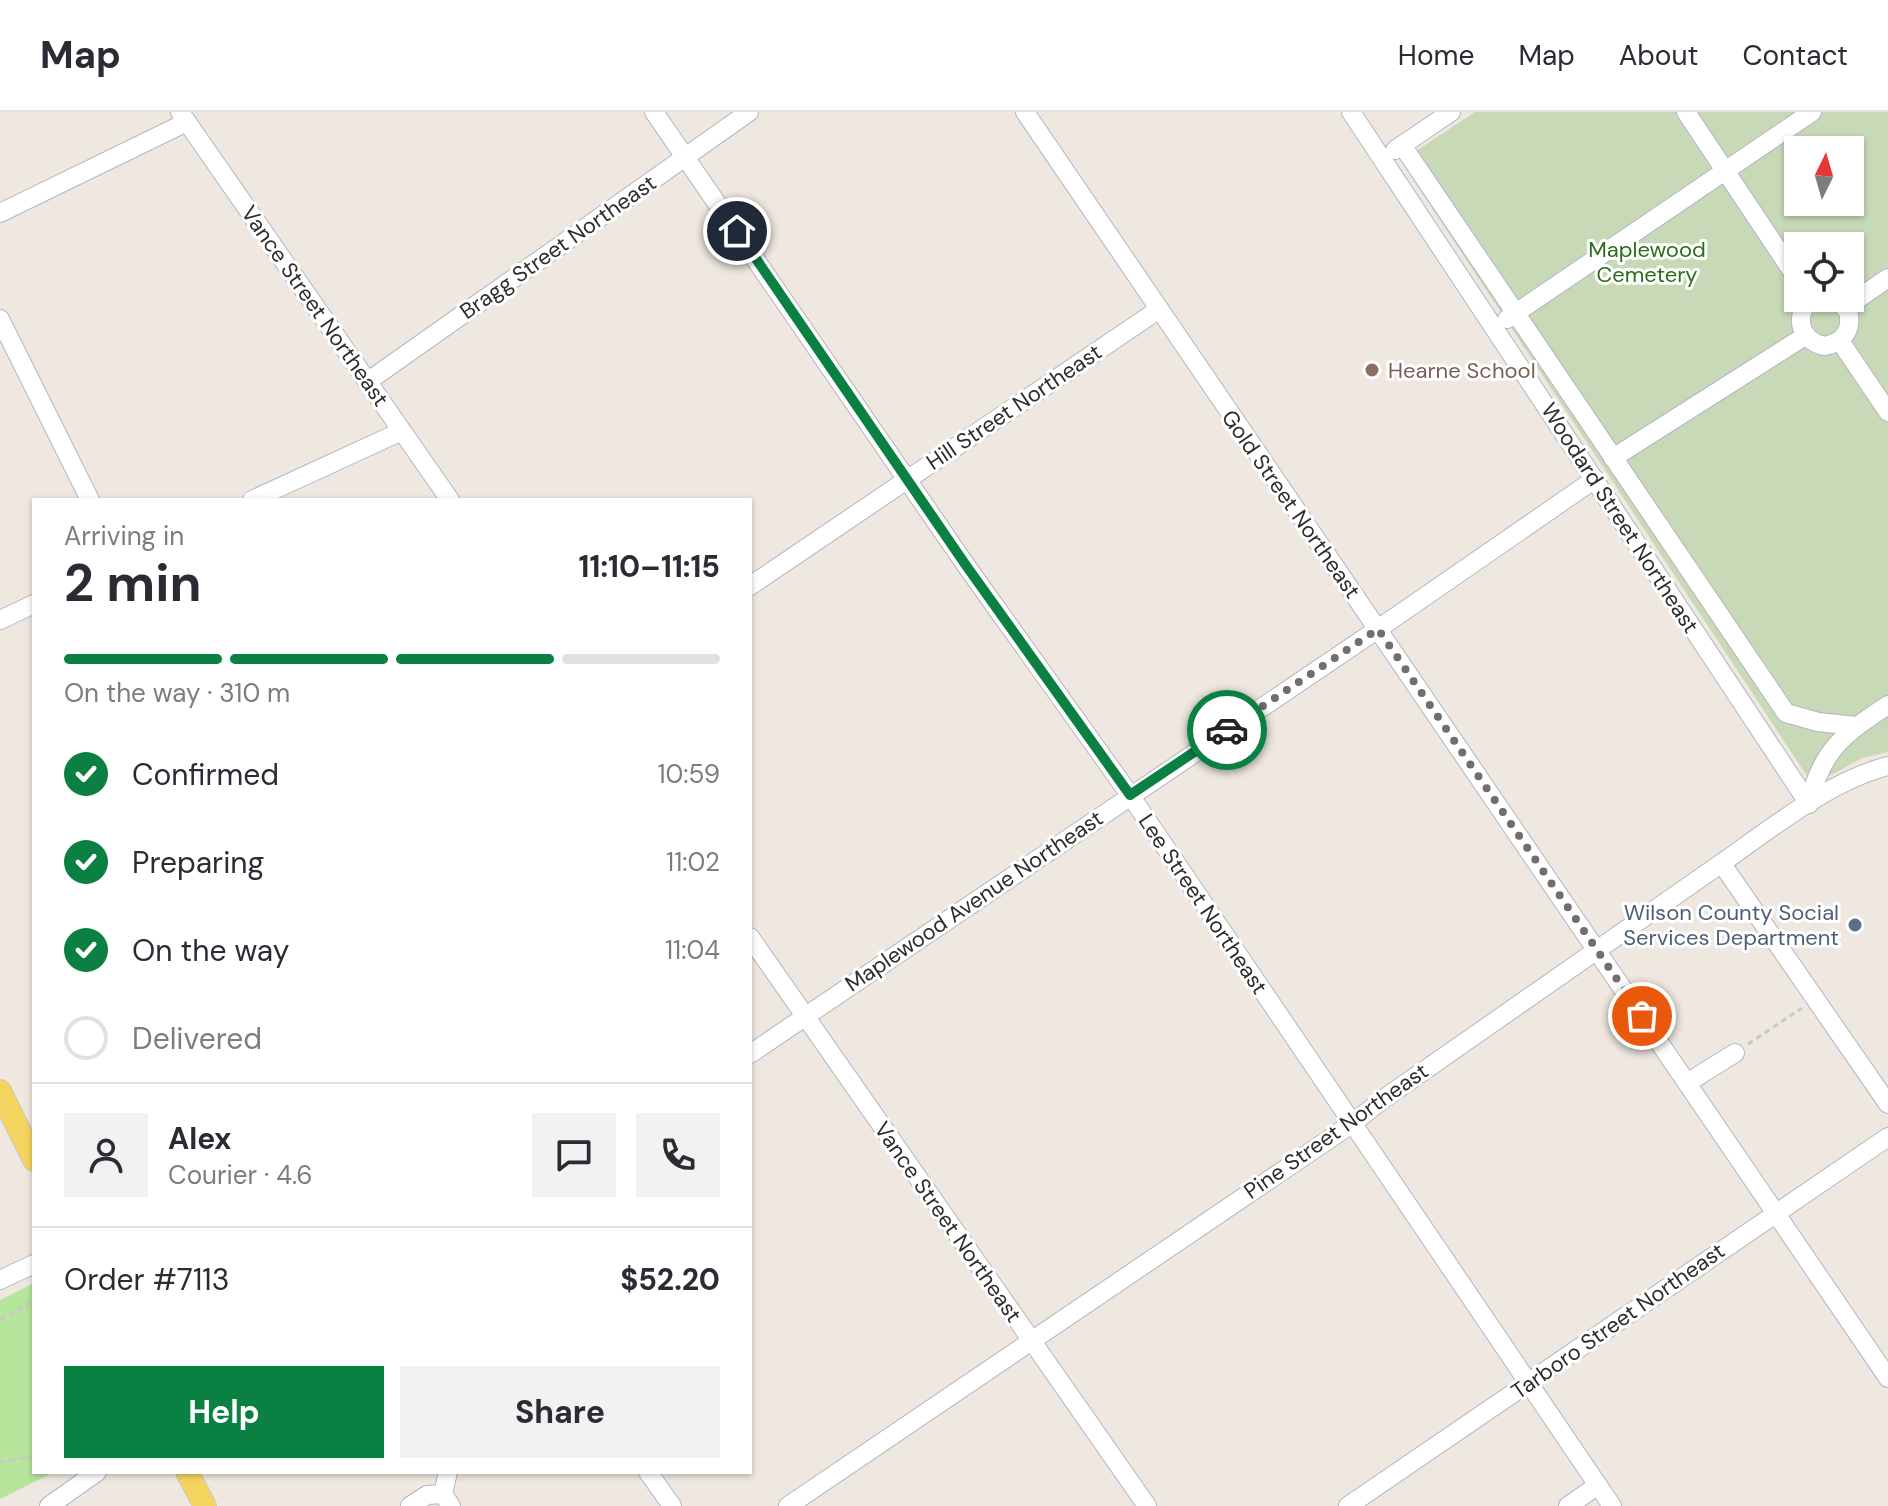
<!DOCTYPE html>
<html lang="en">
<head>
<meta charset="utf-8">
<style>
	:root { --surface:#fff; --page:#f2f2f3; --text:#2b2b33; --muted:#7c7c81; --line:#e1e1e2; --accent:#0b8043 }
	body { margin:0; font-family:"DM Sans",sans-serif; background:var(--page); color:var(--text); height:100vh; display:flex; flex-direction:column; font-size:30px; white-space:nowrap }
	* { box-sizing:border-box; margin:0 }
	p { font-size:26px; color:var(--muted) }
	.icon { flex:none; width:44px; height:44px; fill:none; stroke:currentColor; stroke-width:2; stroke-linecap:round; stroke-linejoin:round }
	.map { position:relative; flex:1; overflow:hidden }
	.panel { position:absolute; left:32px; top:386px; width:720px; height:976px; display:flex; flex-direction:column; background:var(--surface); border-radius:0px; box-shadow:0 2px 6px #0004 }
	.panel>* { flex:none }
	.needle { width:52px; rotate:5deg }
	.buttons { position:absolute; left:1784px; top:24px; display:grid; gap:16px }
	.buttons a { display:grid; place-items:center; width:80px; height:80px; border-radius:0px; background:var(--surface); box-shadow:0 2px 6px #0004; font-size:40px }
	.pin { position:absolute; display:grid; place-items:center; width:68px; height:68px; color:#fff; margin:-34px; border:4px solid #fff; border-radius:50%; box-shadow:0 2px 8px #0007 }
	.courier { position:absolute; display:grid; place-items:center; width:80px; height:80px; margin:-40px; border:6px solid #0b8043; border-radius:50%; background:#fff; color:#222; box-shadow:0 2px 10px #0007 }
	.head em { font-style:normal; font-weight:700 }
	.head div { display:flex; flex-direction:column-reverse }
	.head { display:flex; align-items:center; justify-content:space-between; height:136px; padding:0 32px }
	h1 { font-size:52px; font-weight:700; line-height:60px }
	.bar { display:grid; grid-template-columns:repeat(4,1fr); gap:12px 8px; align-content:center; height:96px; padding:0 32px }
	.bar i { height:10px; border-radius:6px; background:var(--line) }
	.bar .selected { background:var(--accent) }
	.bar p { grid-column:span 4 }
	.line { display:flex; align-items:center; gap:20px; padding:0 32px; border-top:2px solid var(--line) }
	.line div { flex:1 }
	.round { display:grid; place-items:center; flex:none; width:84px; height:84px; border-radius:0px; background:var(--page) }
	ol { padding:0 32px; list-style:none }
	li { display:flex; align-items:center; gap:24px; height:88px }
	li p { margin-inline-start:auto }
	li .icon { padding:8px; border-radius:50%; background:var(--accent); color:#fff; stroke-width:4 }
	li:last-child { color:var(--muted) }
	li i { width:44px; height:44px; border:4px solid var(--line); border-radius:50% }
	.button { display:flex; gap:16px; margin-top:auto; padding:16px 32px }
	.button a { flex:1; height:92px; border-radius:0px; background:var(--accent); color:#fff; font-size:32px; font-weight:700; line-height:92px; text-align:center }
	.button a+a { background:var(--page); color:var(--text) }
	header { display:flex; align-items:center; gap:48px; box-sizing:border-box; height:112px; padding:0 40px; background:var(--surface); border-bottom:2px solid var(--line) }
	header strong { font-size:38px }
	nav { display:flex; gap:44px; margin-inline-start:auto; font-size:28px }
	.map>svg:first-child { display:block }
	.green { fill:#b5e69c }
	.cemetery { fill:#c7d9b7; fill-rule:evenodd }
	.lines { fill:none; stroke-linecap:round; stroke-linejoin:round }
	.minor-casing { stroke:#b3b6c1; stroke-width:20 }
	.major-casing { stroke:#c8c8c8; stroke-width:24 }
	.path { stroke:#c8c8c8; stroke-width:3; stroke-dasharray:6 4; stroke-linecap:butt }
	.minor { stroke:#fff; stroke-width:18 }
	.major { stroke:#f4d35f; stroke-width:22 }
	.done { stroke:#716e6c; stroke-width:8; stroke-dasharray:0 14.4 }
	.route { stroke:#0b8043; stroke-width:10 }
	.education-dot { fill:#8d6e63; stroke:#fff; stroke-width:3 }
	.service-dot { fill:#5c6f8a; stroke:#fff; stroke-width:3 }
	.labels { text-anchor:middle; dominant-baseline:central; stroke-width:6; stroke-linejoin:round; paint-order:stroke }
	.street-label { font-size:22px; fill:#2d2d2d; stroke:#fff }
	.park-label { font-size:22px; fill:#2a6e19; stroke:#fff }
	.education-label { font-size:22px; fill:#785e54; stroke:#fff; text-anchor:start }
	.service-label { font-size:22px; fill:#4e5e75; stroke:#fff; text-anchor:end }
</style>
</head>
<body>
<header>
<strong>Map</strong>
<nav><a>Home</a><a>Map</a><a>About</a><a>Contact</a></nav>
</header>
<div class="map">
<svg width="1888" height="1394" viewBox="0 0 1888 1394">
	<rect width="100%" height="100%" fill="#efe8e0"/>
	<polygon class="green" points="34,1171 34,1360 54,1360 0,1387 0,1188"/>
	<path class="cemetery" d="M1475,0h413v640l-26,6 -49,27 -412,-624zM1798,38h52v52h-52zM1798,134h52v52h-52z"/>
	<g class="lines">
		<defs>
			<g id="minor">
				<polyline points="180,0 450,388"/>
				<polyline points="654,0 965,452 1130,683 1612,1394"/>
				<polyline points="1025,0 1888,1266"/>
				<polyline points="1351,0 1809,692"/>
				<polyline points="1686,0 1798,168"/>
				<polyline points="1402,33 1786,601 1818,610 1856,614"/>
				<polyline points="1395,38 1451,0"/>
				<polyline points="0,101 187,10"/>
				<path d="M1814,186c-22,15 -15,42 10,48 19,-3 29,-16 24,-35l-13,-13"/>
				<polyline points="1846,195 1888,166"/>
				<polyline points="0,207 90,388"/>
				<polyline points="1507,207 1812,0"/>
				<polyline points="1840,229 1888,300"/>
				<polyline points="367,270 749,0"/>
				<polyline points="1613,346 1805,224"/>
				<polyline points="252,388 402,319"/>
				<polyline points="750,474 1158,198"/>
				<polyline points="0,508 34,492"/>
				<path d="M1809,692c12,-54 35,-70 79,-99"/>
				<polyline points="1722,752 1888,992"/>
				<polyline points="750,825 1147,1394"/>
				<polyline points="750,942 1378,517 1595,367"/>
				<polyline points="1687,971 1735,941"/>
				<polyline points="0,1168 34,1152"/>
				<polyline points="648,1360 672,1394"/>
				<polyline points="443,1382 448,1360"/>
				<polyline points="49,1394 97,1360"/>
				<polyline points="410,1394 427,1383 443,1382 451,1394"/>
				<path d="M788,1394l565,-383 29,-23c111,-78 222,-156 334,-233 51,-35 112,-86 172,-101"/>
				<polyline points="1348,1394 1888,1025"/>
				<polyline points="1568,1394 1598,1373"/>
			</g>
			<g id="major">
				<polyline points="0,979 34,1048"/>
				<polyline points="187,1360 205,1394"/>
			</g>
		</defs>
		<use href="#minor" class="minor-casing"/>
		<use href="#major" class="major-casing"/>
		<g class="path">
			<polyline points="1748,932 1802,896"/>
			<polyline points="0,1208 34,1189"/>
			<polyline points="0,1350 34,1345"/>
		</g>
		<use href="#minor" class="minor"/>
		<use href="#major" class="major"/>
	</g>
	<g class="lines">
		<polyline class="done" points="1227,618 1378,517 1642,904"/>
		<polyline class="route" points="737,119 965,452 1130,683 1227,618"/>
	</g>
	<circle class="education-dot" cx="1372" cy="258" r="8"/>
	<circle class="service-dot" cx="1855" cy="813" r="8"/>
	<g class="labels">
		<g class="street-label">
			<text transform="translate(558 135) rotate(-35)">Bragg Street Northeast</text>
			<text transform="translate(315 194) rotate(55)">Vance Street Northeast</text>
			<text transform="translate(1014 295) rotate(-34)">Hill Street Northeast</text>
			<text transform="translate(1291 392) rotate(55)">Gold Street Northeast</text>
			<text transform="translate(1620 406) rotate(57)">Woodard Street Northeast</text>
			<text transform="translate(974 789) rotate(-34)">Maplewood Avenue Northeast</text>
			<text transform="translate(1203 792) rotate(56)">Lee Street Northeast</text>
			<text transform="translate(1336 1019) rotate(-35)">Pine Street Northeast</text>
			<text transform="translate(948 1110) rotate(55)">Vance Street Northeast</text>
			<text transform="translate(1618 1209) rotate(-35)">Tarboro Street Northeast</text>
		</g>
		<g class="park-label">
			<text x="1647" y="137">Maplewood<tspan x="1647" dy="25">Cemetery</tspan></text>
		</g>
		<g class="education-label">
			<text x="1388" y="258">Hearne School</text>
		</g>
		<g class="service-label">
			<text x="1839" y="800">Wilson County Social<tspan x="1839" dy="25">Services Department</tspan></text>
		</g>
	</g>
</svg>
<div class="buttons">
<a><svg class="needle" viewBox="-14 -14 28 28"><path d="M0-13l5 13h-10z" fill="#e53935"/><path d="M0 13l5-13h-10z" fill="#7c7c81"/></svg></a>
<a><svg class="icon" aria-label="locate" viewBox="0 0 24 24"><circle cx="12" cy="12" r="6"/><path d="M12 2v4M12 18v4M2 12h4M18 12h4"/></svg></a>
</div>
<div class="pin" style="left:1642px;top:904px;background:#ea580c"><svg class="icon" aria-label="bag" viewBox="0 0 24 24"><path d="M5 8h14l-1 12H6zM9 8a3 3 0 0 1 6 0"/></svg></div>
<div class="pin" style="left:737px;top:119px;background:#1f2937"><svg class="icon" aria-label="home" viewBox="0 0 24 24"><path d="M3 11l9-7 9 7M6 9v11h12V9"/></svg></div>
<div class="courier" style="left:1227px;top:618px"><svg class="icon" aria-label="car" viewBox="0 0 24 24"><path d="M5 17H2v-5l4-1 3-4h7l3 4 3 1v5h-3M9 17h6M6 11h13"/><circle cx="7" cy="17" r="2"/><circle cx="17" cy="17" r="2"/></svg></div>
<section class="panel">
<div class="head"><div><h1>2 min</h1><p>Arriving in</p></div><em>11:10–11:15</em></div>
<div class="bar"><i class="selected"></i><i class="selected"></i><i class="selected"></i><i></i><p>On the way · 310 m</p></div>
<ol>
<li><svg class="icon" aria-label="check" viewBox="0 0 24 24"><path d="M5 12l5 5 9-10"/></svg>Confirmed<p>10:59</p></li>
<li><svg class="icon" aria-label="check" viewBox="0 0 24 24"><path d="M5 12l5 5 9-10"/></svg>Preparing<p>11:02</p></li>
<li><svg class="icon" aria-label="check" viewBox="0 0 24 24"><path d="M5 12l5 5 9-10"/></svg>On the way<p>11:04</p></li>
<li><i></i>Delivered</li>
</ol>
<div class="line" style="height:144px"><a class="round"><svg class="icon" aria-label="person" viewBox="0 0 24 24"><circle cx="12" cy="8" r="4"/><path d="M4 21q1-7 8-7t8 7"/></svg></a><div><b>Alex</b><p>Courier · 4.6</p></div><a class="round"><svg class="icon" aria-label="chat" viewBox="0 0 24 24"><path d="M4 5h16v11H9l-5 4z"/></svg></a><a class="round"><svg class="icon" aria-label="phone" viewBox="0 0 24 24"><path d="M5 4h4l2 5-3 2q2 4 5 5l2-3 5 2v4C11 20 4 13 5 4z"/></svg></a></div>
<div class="line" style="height:104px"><div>Order #7113</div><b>$52.20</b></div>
<div class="button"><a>Help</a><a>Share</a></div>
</section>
</div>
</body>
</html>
